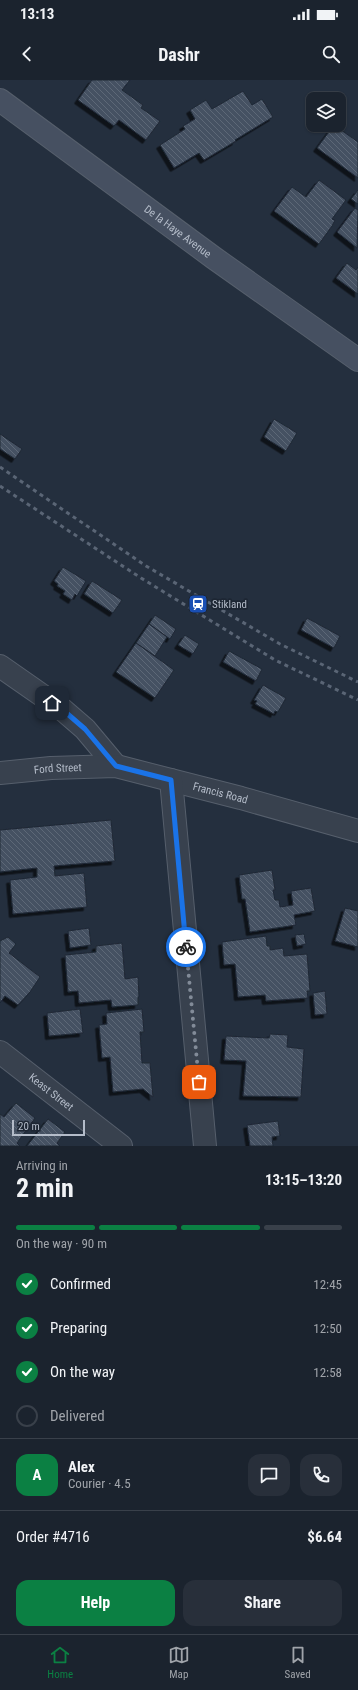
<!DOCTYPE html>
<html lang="en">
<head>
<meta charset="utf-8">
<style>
	:root { --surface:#1b232e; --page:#282f3a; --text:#f1f3f6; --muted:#a0a4aa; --line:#39404a; --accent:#0b8043 }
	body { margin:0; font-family:"Roboto Condensed",sans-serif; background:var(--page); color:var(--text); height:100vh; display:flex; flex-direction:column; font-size:15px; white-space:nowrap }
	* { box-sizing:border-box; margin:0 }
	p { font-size:13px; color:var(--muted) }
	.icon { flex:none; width:22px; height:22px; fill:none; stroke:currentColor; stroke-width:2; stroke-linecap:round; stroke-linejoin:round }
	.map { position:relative; height:1066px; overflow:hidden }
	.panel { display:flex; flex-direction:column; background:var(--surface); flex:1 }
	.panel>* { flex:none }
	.fabs { position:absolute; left:306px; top:12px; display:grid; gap:8px }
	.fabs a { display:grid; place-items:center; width:40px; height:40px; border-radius:8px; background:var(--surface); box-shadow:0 1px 3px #0004,0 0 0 1px var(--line); font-size:20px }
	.scale { position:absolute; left:12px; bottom:10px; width:73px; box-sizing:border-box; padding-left:4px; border:2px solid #b4bcc9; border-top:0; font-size:11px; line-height:14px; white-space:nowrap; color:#b4bcc9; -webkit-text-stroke:3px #1d2633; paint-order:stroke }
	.pin { position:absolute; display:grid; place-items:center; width:34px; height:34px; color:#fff; margin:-17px; border-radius:8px; box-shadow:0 2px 6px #0006 }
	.courier { position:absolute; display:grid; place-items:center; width:40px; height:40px; margin:-20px; border:3px solid #1a73e8; border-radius:50%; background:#fff; color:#222; box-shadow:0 1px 5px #0007 }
	.headline em { font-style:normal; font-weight:700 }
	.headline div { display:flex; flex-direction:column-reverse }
	.headline { display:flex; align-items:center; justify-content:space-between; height:68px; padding:0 16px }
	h1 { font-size:26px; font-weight:700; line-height:30px }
	.bar { display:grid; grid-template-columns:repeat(4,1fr); gap:6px 4px; align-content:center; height:48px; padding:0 16px }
	.bar i { height:5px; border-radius:3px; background:var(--line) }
	.bar .selected { background:var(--accent) }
	.bar p { grid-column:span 4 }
	.line { display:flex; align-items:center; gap:10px; padding:0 16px; border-top:1px solid var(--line) }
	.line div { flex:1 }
	.round { display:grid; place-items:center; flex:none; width:42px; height:42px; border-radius:12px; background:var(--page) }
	ol { padding:0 16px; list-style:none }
	li { display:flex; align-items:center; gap:12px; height:44px }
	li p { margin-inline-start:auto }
	li .icon { padding:4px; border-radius:50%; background:var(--accent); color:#fff; stroke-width:4 }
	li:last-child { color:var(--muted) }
	li i { width:22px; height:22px; border:2px solid var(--line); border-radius:50% }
	.action { display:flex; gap:8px; margin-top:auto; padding:8px 16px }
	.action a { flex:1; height:46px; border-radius:12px; background:var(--accent); color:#fff; font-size:16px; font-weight:700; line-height:46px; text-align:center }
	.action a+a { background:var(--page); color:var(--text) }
	.status { display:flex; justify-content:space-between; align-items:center; height:28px; padding:0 20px; background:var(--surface); direction:ltr }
	.status svg { height:11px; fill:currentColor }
	header { display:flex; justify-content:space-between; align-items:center; height:52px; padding:0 16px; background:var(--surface); font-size:18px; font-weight:700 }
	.tab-bar { display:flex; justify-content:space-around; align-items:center; height:56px; border-top:1px solid var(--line); background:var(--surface); font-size:11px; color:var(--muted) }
	.tab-bar a { display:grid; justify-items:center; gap:2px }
	.tab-bar .selected { color:var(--accent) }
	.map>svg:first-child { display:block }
	.building { fill:url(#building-back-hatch); stroke:#1f2835; filter:url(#shadow) }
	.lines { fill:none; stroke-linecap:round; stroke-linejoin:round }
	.street-casing { stroke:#565f6c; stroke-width:24 }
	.secondary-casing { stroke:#565f6c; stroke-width:24 }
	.street { stroke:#38414e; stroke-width:22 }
	.secondary { stroke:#465061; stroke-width:22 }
	.rail { stroke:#5a6575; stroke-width:3; stroke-dasharray:4 4; stroke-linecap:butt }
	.done { stroke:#828b98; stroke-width:4; stroke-dasharray:0 7.2 }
	.route { stroke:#1a73e8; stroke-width:5 }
	.labels { text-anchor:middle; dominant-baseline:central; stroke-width:3.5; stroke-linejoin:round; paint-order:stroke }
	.street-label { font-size:11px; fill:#b4bcc9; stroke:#1d2633 }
	.poi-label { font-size:11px; fill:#b4bcc9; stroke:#1d2633; text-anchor:start }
</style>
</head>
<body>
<div class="status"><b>13:13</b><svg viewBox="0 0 49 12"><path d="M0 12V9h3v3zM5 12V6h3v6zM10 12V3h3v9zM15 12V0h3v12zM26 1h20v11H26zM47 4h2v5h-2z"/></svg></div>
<header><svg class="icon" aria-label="back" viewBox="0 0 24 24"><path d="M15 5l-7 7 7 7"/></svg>Dashr<svg class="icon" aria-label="search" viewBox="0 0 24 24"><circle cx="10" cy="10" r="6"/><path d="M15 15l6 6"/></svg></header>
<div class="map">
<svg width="358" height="1066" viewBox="0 0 358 1066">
	<defs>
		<pattern id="building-back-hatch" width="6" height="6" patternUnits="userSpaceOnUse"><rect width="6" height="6" fill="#455162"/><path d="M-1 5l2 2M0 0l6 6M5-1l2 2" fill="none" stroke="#5d6877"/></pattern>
		<filter id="shadow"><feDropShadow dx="-3.5" dy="3.5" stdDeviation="0" flood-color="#0009"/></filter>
	</defs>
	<rect width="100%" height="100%" fill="#242f3e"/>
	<g class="building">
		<polygon points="92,0 130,0 122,10 143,25 141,28 160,41 146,60 119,40 114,46 78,20"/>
		<polygon points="243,11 252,25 262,19 273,37 235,60 236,61 204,80 199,73 174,88 160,65 185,49 183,46 195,39 190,30 206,20 212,29"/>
		<polygon points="334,45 358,62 358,98 317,68"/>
		<polygon points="319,100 346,120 332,139 335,140 332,146 319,164 274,131 292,107 306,117"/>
		<polygon points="358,110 358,124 351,119"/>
		<polygon points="355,128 358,130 357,168 337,152"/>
		<polygon points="347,183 356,190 358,187 358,214 336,198"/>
		<polygon points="274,339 297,353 286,371 264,357"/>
		<polygon points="0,354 22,369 15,379 0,369"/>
		<polygon points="63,487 86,501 77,516 75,514 72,520 63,514 65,511 57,506 58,504 54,501"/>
		<polygon points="92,501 122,520 113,533 84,514"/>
		<polygon points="155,535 176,549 170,559 149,544"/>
		<polygon points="307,538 340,556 334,568 301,550"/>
		<polygon points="149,544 167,557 155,576 136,563"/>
		<polygon points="185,555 199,564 193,574 178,565"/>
		<polygon points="136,563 174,590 155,618 116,592"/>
		<polygon points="229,571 262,589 256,601 223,582"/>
		<polygon points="263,605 286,618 278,632 275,631 274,634 255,624 257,621 254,620"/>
		<polygon points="111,740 115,781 54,786 55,796 84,793 87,827 13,834 10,800 37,797 37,788 0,792 0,750"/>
		<polygon points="272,790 275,810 273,810 275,820 279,820 280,827 293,825 291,811 311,808 315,831 294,835 296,845 250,852 245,819 242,819 239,795"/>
		<polygon points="345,828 358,831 358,867 335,861"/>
		<polygon points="89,848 91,865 70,868 68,851"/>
		<polygon points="304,854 306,864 297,866 295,855"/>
		<polygon points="266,856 267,866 270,866 270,870 283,868 284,876 307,874 310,911 307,911 308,918 266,921 265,915 238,917 235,884 224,885 222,862"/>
		<polygon points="8,857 16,864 9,873 40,897 30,912 18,925 5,916 0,923 0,861"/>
		<polygon points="122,863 125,899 138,897 139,917 138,917 138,925 112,927 111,920 79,923 78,911 68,912 65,875 96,872 96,866"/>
		<polygon points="325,911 327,934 315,935 313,913"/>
		<polygon points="80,929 83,953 49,956 47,933"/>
		<polygon points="142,929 144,952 140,952 142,983 150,983 153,1017 143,1009 113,1012 110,977 102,978 99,945 107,944 106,933"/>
		<polygon points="270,954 288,955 287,967 304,969 301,1017 243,1016 246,981 224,980 226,956 269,958"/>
		<polygon points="16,1023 35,1038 17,1063 20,1066 0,1066 0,1034 4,1037"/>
		<polygon points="48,1039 65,1052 57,1063 60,1066 27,1066"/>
		<polygon points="278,1041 280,1056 272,1057 273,1066 250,1066 247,1045"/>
	</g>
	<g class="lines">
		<defs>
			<g id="street">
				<polyline points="0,586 63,630 85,649 116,686"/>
				<path id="s1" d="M0,693l51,-5 65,-2 125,32 117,33"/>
				<polyline points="171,700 205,1066"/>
				<path id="s2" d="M0,972l121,94"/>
			</g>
			<g id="secondary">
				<path id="s3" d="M0,20l214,158 144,102"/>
			</g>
		</defs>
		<use href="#street" class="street-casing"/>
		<use href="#secondary" class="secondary-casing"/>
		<use href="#street" class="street"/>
		<use href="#secondary" class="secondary"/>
		<g class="rail">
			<polyline points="0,387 146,486 280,564 358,602"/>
			<polyline points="0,406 141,498 275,580 358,620"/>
		</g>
	</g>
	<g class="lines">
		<polyline class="done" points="186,867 199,1002"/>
		<polyline class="route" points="52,623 63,630 85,649 116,686 171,700 186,867"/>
	</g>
	<defs>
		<symbol id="station-square" viewBox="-11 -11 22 22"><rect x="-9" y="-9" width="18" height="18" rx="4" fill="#1a4fb4" stroke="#1d2633"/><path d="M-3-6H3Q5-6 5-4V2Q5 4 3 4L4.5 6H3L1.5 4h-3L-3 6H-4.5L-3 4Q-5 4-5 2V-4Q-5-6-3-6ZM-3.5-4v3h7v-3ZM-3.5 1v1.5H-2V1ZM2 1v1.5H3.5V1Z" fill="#fff"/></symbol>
	</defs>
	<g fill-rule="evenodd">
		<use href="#station-square" x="187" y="513" width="22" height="22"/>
	</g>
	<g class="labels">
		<g class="street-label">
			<text stroke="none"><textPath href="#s3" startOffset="221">De la Haye Avenue</textPath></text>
			<text stroke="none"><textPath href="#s1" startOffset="58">Ford Street</textPath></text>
			<text stroke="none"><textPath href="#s1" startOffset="224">Francis Road</textPath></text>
			<text stroke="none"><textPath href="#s2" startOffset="65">Keast Street</textPath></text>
		</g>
		<g class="poi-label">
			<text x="212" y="524">Stikland</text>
		</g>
	</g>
</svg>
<div class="fabs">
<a><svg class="icon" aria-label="layers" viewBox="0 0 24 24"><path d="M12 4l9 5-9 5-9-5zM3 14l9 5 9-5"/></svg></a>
</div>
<div class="scale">20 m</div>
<div class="pin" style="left:199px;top:1002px;background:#ea580c"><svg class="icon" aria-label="bag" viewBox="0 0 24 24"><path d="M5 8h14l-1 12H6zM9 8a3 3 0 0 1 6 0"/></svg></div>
<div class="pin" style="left:52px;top:623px;background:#1f2937"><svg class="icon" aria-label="home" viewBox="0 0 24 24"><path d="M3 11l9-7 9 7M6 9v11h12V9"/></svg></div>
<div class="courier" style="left:186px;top:867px"><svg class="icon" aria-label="bike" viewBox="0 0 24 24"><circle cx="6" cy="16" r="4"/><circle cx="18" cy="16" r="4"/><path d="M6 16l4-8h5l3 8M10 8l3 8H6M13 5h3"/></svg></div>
</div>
<section class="panel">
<div class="headline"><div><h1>2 min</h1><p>Arriving in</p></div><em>13:15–13:20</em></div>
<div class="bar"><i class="selected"></i><i class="selected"></i><i class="selected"></i><i></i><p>On the way · 90 m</p></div>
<ol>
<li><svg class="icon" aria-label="check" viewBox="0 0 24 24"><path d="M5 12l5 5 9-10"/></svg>Confirmed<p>12:45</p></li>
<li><svg class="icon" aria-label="check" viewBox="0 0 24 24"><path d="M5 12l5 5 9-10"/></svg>Preparing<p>12:50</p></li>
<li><svg class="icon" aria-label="check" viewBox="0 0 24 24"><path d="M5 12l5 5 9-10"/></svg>On the way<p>12:58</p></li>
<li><i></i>Delivered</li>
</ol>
<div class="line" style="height:72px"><b class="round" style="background:var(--accent);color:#fff">A</b><div><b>Alex</b><p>Courier · 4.5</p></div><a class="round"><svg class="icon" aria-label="chat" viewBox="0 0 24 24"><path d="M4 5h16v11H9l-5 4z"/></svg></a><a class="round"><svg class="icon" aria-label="phone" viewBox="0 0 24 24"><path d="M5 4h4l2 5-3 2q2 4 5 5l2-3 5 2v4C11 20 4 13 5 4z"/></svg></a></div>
<div class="line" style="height:52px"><div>Order #4716</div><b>$6.64</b></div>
<div class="action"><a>Help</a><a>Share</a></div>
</section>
<nav class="tab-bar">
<a class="selected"><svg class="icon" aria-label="home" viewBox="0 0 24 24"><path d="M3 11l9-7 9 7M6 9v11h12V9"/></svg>Home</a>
<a><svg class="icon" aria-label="map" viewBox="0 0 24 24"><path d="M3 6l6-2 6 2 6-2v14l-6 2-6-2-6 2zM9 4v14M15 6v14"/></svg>Map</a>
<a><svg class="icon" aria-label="saved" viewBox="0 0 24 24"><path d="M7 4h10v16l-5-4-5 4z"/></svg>Saved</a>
</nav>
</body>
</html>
